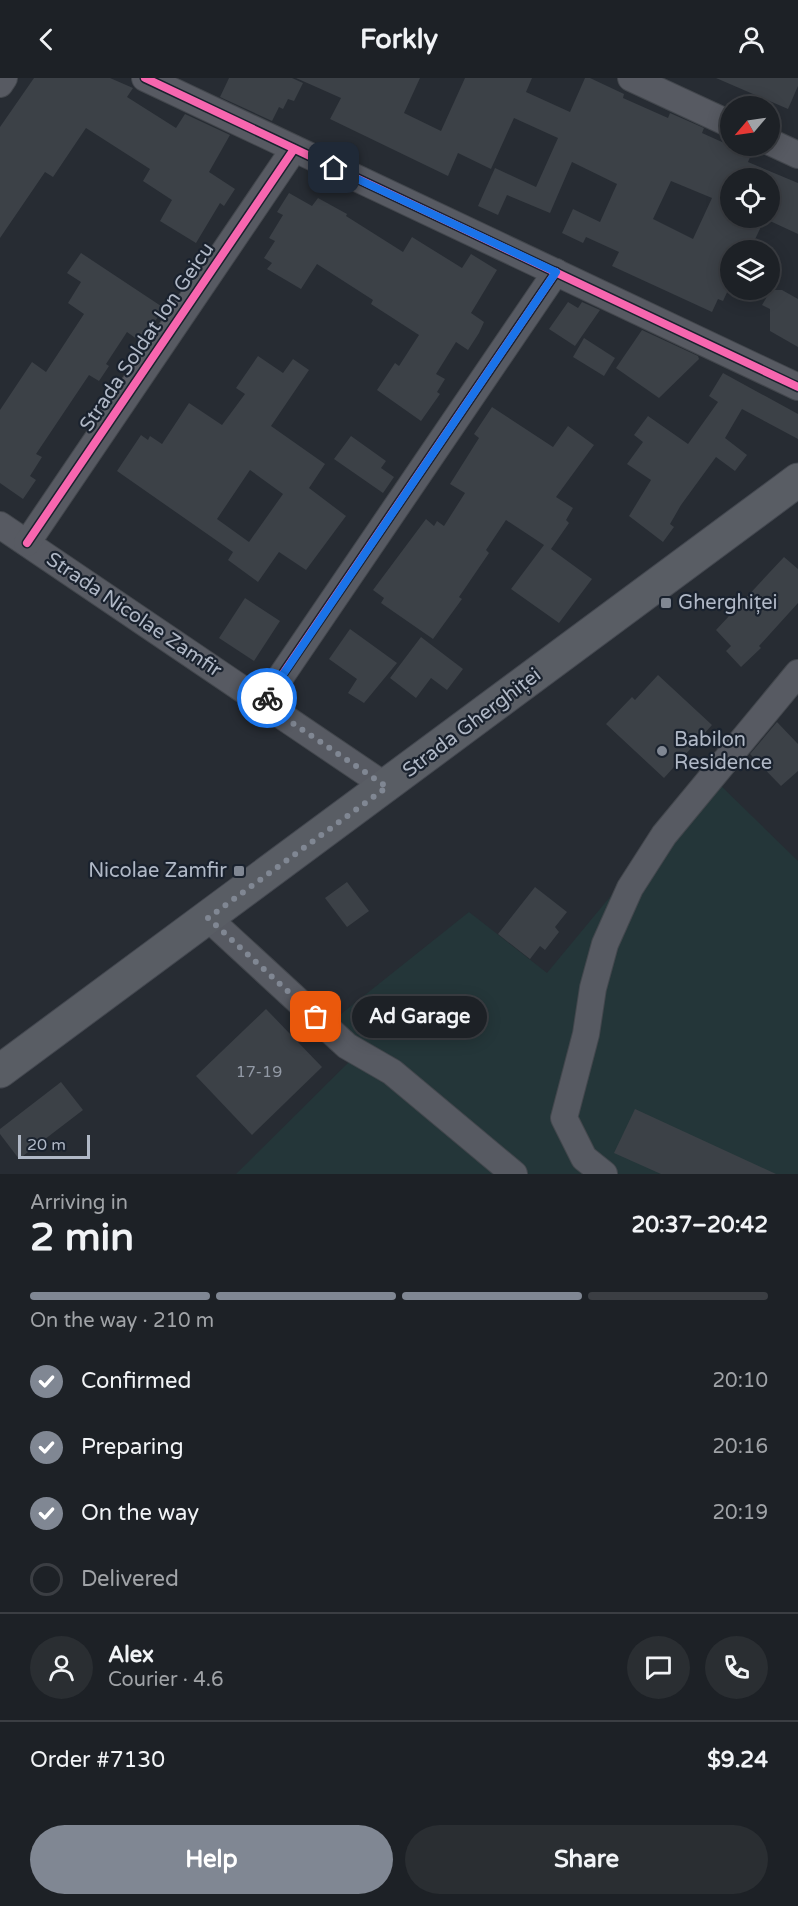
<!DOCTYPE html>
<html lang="en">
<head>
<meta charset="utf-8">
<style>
	:root { --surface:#1d2126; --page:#2a2e32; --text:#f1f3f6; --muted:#a0a3a7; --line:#3b3e43; --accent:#808793 }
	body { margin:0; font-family:"Varela Round",sans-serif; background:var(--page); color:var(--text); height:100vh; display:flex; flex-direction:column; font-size:22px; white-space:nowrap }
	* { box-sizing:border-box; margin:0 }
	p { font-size:20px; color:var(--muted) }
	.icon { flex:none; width:33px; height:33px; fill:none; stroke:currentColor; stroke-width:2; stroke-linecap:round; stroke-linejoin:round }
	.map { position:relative; height:1096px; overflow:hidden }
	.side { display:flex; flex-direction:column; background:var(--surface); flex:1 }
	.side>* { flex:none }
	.needle { width:39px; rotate:241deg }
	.controls { position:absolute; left:720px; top:18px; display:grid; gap:12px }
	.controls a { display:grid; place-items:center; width:60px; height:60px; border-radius:50%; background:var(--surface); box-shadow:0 3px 15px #0003,0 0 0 2px var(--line); font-size:30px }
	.scale { position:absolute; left:18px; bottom:15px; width:72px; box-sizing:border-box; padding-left:6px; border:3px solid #b0b8c6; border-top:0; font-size:16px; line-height:21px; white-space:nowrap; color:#b0b8c6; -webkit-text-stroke:4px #1a222e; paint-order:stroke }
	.pin { position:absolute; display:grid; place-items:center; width:51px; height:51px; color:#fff; margin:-26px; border-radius:12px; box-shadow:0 3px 9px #0006 }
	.courier { position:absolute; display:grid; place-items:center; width:60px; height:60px; margin:-30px; border:4px solid #1a73e8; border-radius:50%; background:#fff; color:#222; box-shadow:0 2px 8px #0007 }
	.bubble { position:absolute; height:42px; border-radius:21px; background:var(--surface); box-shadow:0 3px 15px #0003,0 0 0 2px var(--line); font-size:20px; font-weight:700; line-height:42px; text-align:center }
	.head em { font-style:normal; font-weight:700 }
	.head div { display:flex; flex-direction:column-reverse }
	.head { display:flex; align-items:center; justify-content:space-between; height:102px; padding:0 30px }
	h1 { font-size:39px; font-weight:700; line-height:45px }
	.bar { display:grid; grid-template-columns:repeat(4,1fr); gap:9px 6px; align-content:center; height:72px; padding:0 30px }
	.bar i { height:8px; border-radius:4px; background:var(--line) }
	.bar .selected { background:var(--accent) }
	.bar p { grid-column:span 4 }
	.line { display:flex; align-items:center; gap:15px; padding:0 30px; border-top:2px solid var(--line) }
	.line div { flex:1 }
	.round { display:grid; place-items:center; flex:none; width:63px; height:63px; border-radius:32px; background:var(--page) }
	ol { padding:0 30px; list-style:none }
	li { display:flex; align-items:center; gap:18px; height:66px }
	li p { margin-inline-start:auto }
	li .icon { padding:6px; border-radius:50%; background:var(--accent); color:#fff; stroke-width:4 }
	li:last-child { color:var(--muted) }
	li i { width:33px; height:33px; border:3px solid var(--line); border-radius:50% }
	.primary-button { display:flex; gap:12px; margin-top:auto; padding:12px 30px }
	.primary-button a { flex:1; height:69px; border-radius:36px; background:var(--accent); color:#fff; font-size:24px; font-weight:700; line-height:69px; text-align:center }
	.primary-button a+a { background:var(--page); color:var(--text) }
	header { display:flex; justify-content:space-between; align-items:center; height:78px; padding:0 30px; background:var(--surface); font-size:27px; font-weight:700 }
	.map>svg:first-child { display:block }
	.green { fill:#243639 }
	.building { fill:#3c4147; fill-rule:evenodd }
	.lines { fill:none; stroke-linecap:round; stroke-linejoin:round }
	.minor-casing { stroke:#43474d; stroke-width:28 }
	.major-casing { stroke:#444850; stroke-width:35 }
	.minor { stroke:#575a62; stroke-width:26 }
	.major { stroke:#595d64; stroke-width:33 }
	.cycleway-casing { stroke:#1a222e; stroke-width:11 }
	.cycleway { stroke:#f766af; stroke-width:8 }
	.done { stroke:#808793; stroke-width:6; stroke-dasharray:0 10.8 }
	.route { stroke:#1a73e8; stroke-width:8 }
	.poi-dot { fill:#808793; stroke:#1a222e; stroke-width:2 }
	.labels { text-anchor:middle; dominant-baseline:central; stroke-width:4.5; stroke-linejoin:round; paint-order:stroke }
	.number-label { font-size:16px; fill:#939aa6 }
	.street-label { font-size:20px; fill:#b0b8c6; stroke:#1a222e }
	.poi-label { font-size:20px; fill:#b0b8c6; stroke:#1a222e; text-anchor:start }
</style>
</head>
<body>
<header><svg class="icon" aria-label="back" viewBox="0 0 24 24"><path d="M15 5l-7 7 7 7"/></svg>Forkly<svg class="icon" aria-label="person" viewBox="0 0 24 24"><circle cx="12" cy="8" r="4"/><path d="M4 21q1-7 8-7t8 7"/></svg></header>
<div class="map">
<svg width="798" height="1096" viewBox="0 0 798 1096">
	<rect width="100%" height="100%" fill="#272c33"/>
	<polygon class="green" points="717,704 798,783 798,1096 236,1096 355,978 331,944 469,834 547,895 677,738"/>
	<g class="building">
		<polygon points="34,0 110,0 133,10 127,19 176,50 185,36 230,57 209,94 235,111 224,128 220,125 196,165 160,143 172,122 143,103 150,91 86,50 53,99 45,94 0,160 0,49"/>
		<polygon points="229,0 292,0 303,5 294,23 288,21 283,31 279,29 272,43 220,19"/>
		<path d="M296,0h124l-16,35 37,18 24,-53h67l-6,14 44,20 15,-34h5l34,16 -1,4 45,20 2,-5 34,15 -2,5 49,22 -3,7 50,21v51l-28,-13v-43h-40v40h35l-15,32h-20v36l-7,15 -5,-2 -6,13 -100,-46 7,-14 -33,-15 -3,6 -21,-10 11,-24 27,13 17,-38 -45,-22 -22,51 -43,-18 -9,20 -20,-9 17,-38 41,19 22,-49 -44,-20 -23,51 -33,-16 -10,23 -118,-57 11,-21zM671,103l41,17 -19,41 -40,-20z"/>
		<polygon points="716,0 798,0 798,8 788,31"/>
		<polygon points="289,115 312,128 318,120 347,136 346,138 403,174 412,159 462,190 471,176 497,192 471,235 484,244 479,255 468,272 456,264 436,296 445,301 437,314 440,316 421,343 377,312 395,285 399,288 419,257 371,226 373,222 317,186 301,211 267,191 272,185 264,180 275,163 269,160 283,137 277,134"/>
		<polygon points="81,175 164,230 141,264 127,254 106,286 109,288 99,303 89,297 36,376 42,379 30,398 36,402 23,421 0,405 0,332 32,284 46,294 84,236 68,225 81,204 67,195"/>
		<polygon points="771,212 782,212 798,221 798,269 770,253 770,231 762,227"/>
		<polygon points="568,224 578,230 582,224 600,232 575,268 549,251"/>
		<polygon points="642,252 698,278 699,281 659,320 616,290"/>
		<polygon points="584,260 615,280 604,298 573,279"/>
		<path d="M258,278l25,17 10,-14 16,11 -38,56 54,38 -16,24 37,28 -40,54 -27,-18 -21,30 -30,-22 5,-8 -116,-81 24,-36 7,5 2,-4 12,8 27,-41 33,22 23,-31 -9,-6zM250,392l33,24 -34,48 -32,-23z"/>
		<polygon points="723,295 798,336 798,361 742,331 725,360 747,377 735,393 716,379 681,427 670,446 674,449 663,464 629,438 651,402 627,386 643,364 634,357 648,338 688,366 718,324 709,318"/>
		<polygon points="492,329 553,369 568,348 594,367 556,419 573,430 566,442 569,445 551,471 592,501 559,545 511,511 544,467 506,442 486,472 489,475 459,519 462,521 433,561 381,525 384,520 373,512 426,441 434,448 437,443 444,448 465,415 450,406 479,360 474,356"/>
		<polygon points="351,358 386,383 381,390 394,399 383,415 334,381"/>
		<polygon points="784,479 798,491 798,525 759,568 761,570 741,589 726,573 731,568 716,552"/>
		<polygon points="245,520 280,543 254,583 219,560"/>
		<polygon points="350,551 397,585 364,625 348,615 357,601 329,581"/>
		<polygon points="421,559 463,591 447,612 431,600 416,620 390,600"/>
		<polygon points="658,597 712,647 664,700 606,646 632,619 635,622"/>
		<polygon points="777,644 798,666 798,693 781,708 750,676"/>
		<polygon points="347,804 369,833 347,849 325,820"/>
		<polygon points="535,809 567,834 555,849 559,854 545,872 540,868 530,881 498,856"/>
		<polygon points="266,931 322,989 252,1057 196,998"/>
		<polygon points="61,1004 83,1032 19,1081 0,1056 0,1051"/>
		<polygon points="635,1031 776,1096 661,1096 614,1075"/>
	</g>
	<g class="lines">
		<defs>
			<g id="minor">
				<polyline points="145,0 798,309"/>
				<polyline points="631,0 730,46"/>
				<polyline points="0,6 4,0"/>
				<polyline points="770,64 798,77"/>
				<polyline points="0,447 387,709"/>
				<polyline points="27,465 294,71"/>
				<polyline points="263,625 556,194"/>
				<polyline points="208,840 347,968 392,994 514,1096"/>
				<polyline points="604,1096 584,1080 564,1040 586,956 593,910 605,866 630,810 664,757 798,595"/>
			</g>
			<polyline id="major" points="0,993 798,402"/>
		</defs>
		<use href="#minor" class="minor-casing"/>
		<use href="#major" class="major-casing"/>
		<use href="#minor" class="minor"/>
		<use href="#major" class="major"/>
		<defs>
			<g id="cycleway">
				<polyline points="145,0 798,309"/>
				<polyline points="27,465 294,71"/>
				<polyline points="263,625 556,194"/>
			</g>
		</defs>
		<use href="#cycleway" class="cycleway-casing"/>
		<use href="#cycleway" class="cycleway"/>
	</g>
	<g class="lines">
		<polyline class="done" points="267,620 263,625 387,709 208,840 316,939"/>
		<polyline class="route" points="267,620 556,194 334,90"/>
	</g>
	<g class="poi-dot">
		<rect x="660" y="519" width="12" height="12" rx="3"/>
		<circle cx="662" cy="673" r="6"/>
		<rect x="233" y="787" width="12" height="12" rx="3"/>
	</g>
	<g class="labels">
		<g class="number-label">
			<text x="259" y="994">17-19</text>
		</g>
		<g class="street-label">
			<text transform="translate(147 259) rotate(-56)">Strada Soldat Ion Geicu</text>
			<text transform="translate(134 537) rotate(34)">Strada Nicolae Zamfir</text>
			<text transform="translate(472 645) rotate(-37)">Strada Gherghiței</text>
		</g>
		<g class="poi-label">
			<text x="678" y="525">Gherghiței</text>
			<text x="674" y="662">Babilon<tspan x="674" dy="23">Residence</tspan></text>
			<text x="227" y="793" text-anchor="end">Nicolae Zamfir</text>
		</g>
	</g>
</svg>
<div class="controls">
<a><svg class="needle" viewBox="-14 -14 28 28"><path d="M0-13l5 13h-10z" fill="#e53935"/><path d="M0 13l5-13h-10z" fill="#a0a3a7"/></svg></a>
<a><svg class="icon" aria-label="locate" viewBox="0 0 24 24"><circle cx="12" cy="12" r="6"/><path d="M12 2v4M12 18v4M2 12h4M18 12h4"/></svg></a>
<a><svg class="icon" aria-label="layers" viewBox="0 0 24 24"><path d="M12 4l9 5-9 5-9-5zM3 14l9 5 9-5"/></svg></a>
</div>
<div class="scale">20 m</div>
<div class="pin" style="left:316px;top:939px;background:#ea580c"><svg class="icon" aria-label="bag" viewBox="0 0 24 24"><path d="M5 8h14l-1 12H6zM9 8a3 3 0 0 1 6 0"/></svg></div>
<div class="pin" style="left:334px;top:90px;background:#1f2937"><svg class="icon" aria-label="home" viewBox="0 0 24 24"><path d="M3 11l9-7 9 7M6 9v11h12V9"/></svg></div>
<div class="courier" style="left:267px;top:620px"><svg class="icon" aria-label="bike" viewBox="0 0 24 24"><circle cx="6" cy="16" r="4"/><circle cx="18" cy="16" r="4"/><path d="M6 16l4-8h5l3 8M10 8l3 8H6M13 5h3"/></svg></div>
<div class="bubble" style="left:352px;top:918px;width:135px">Ad Garage</div>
</div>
<section class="side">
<div class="head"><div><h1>2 min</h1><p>Arriving in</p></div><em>20:37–20:42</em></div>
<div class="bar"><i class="selected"></i><i class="selected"></i><i class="selected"></i><i></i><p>On the way · 210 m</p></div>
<ol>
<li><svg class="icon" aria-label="check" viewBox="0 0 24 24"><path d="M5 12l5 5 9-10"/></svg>Confirmed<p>20:10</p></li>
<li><svg class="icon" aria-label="check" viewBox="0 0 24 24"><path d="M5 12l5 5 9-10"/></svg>Preparing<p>20:16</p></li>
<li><svg class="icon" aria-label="check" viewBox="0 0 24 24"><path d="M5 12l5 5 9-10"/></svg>On the way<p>20:19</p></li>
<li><i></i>Delivered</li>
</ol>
<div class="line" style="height:108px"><a class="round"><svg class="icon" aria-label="person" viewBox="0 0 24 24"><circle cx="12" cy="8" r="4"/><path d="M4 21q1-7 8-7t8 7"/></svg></a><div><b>Alex</b><p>Courier · 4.6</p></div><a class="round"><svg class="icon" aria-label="chat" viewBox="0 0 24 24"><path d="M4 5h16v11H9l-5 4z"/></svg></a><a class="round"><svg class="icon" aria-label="phone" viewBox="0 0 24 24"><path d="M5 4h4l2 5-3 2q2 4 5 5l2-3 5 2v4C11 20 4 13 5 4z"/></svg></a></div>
<div class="line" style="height:78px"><div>Order #7130</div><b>$9.24</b></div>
<div class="primary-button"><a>Help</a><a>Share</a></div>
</section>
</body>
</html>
